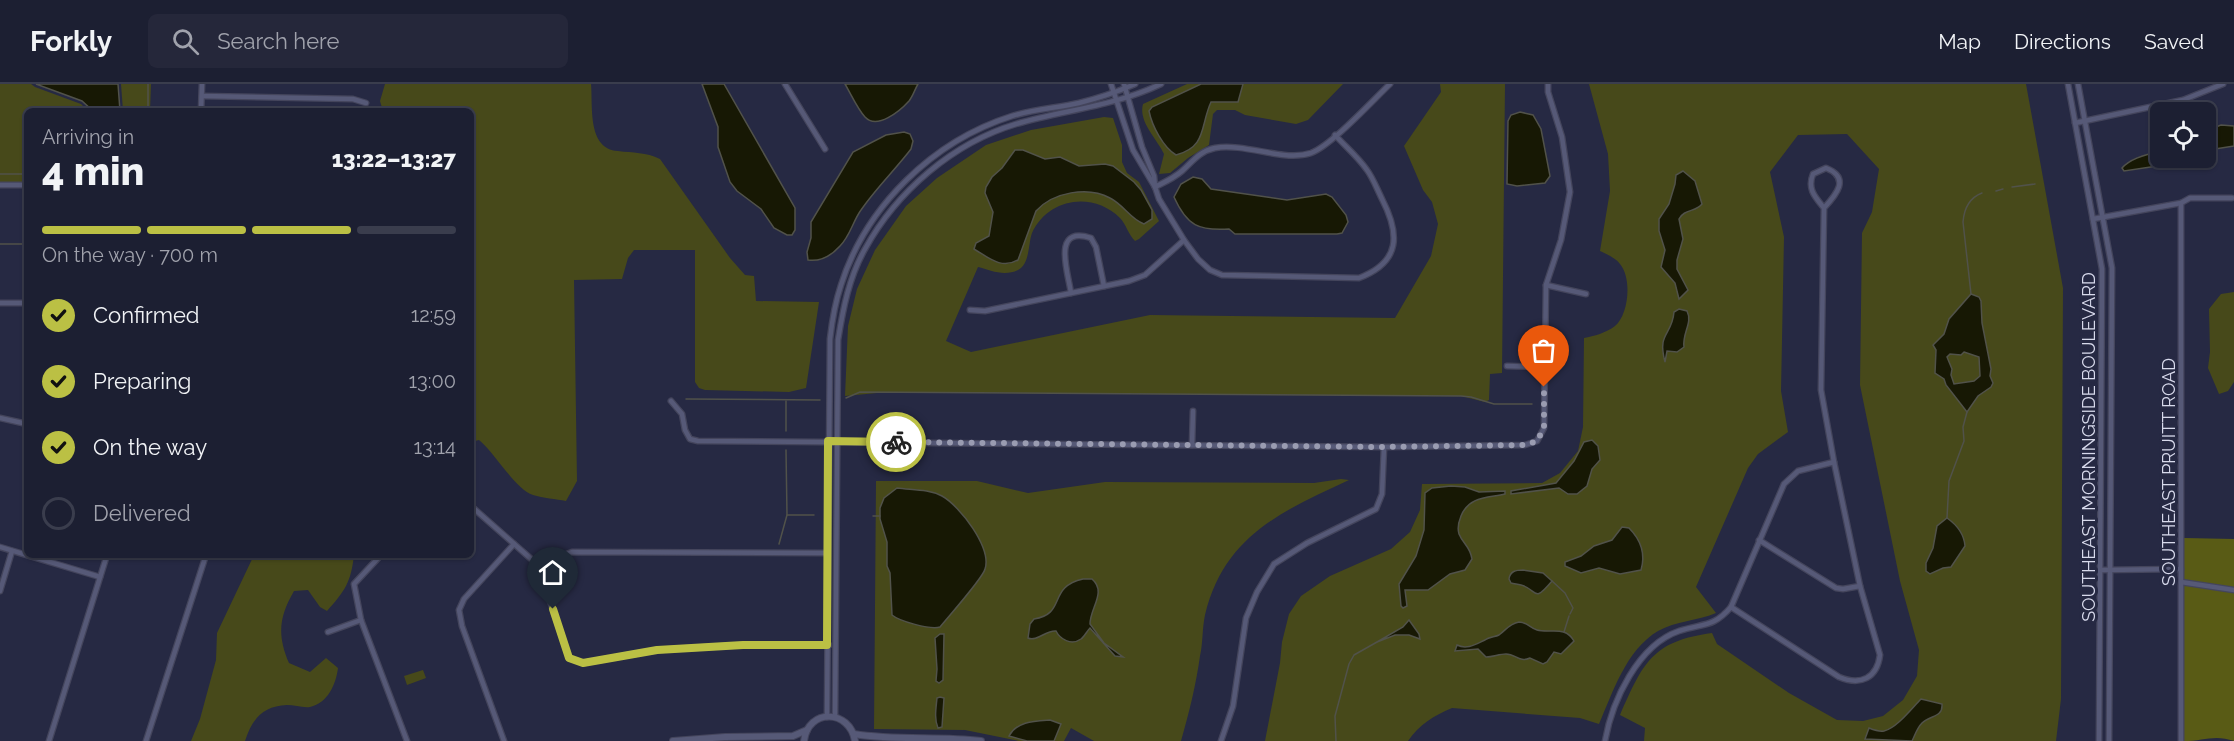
<!DOCTYPE html>
<html lang="en">
<head>
<meta charset="utf-8">
<style>
	:root { --surface:#1c1f32; --page:#25273a; --text:#f1f3f6; --muted:#a0a2ac; --line:#3a3d4d; --accent:#bbc044 }
	body { margin:0; font-family:Raleway,sans-serif; background:var(--page); color:var(--text); height:100vh; display:flex; flex-direction:column; font-size:22px; white-space:nowrap }
	* { box-sizing:border-box; margin:0 }
	p { font-size:20px; color:var(--muted) }
	.icon { flex:none; width:33px; height:33px; fill:none; stroke:currentColor; stroke-width:2; stroke-linecap:round; stroke-linejoin:round }
	.map { position:relative; flex:1; overflow:hidden }
	.sheet { position:absolute; left:24px; top:24px; width:450px; height:450px; display:flex; flex-direction:column; background:var(--surface); border-radius:9px; box-shadow:0 2px 4px #0004,0 0 0 2px var(--line) }
	.sheet>* { flex:none }
	.tools { position:absolute; left:2150px; top:18px; display:grid; gap:12px }
	.tools a { display:grid; place-items:center; width:66px; height:66px; border-radius:9px; background:var(--surface); box-shadow:0 2px 4px #0004,0 0 0 2px var(--line); font-size:30px }
	.pin { position:absolute; display:grid; place-items:center; width:51px; height:51px; color:#fff; margin:-62px -26px; border-radius:50% 50% 50% 0; rotate:-45deg; box-shadow:0 0 6px #0007 }
	.pin .icon { rotate:45deg }
	.courier { position:absolute; display:grid; place-items:center; width:60px; height:60px; margin:-30px; border:4px solid #bbc044; border-radius:50%; background:#fff; color:#222; box-shadow:0 2px 8px #0007 }
	.headline em { font-style:normal; font-weight:800 }
	.headline div { display:flex; flex-direction:column-reverse }
	.headline { display:flex; align-items:center; justify-content:space-between; height:102px; padding:0 18px }
	h1 { font-size:39px; font-weight:800; line-height:45px }
	.bar { display:grid; grid-template-columns:repeat(4,1fr); gap:9px 6px; align-content:center; height:72px; padding:0 18px }
	.bar i { height:8px; border-radius:4px; background:var(--line) }
	.bar .selected { background:var(--accent) }
	.bar p { grid-column:span 4 }
	ol { padding:0 18px; list-style:none }
	li { display:flex; align-items:center; gap:18px; height:66px }
	li p { margin-inline-start:auto }
	li .icon { padding:6px; border-radius:50%; background:var(--accent); color:#111; stroke-width:4 }
	li:last-child { color:var(--muted) }
	li i { width:33px; height:33px; border:3px solid var(--line); border-radius:50% }
	header { display:flex; align-items:center; gap:36px; box-sizing:border-box; height:84px; padding:0 30px; background:var(--surface); border-bottom:2px solid var(--line) }
	header strong { font-size:28px }
	nav { display:flex; gap:33px; margin-inline-start:auto; font-size:21px }
	.search { width:420px; height:54px; background:var(--page); display:flex; align-items:center; gap:15px; box-sizing:border-box; padding:0 21px; border-radius:9px; color:var(--muted); font-size:22px }
	.map>svg:first-child { display:block }
	.green { fill:#47491a }
	.forest { fill:#595b15 }
	.water { fill:#171804; stroke:#51524a; stroke-width:1.5; fill-rule:evenodd }
	.lines { fill:none; stroke-linecap:round; stroke-linejoin:round }
	.stream { stroke:#51524a; stroke-width:1.5 }
	.minor-casing { stroke:#44455c; stroke-width:7 }
	.tertiary-casing { stroke:#44455c; stroke-width:8 }
	.minor { stroke:#565977; stroke-width:4.5 }
	.tertiary { stroke:#565977; stroke-width:6 }
	.done { stroke:#9a9cb1; stroke-width:6; stroke-dasharray:0 10.8 }
	.route { stroke:#bbc044; stroke-width:8 }
	.labels { text-anchor:middle; dominant-baseline:central; stroke-width:6; stroke-linejoin:round; paint-order:stroke }
	.street-label { font-size:18px; fill:#d8daec; stroke:#262943 }
</style>
</head>
<body>
<header>
<strong>Forkly</strong>
<div class="search"><svg class="icon" aria-label="search" viewBox="0 0 24 24"><circle cx="10" cy="10" r="6"/><path d="M15 15l6 6"/></svg>Search here</div>
<nav><a>Map</a><a>Directions</a><a>Saved</a></nav>
</header>
<div class="map">
<svg width="2234" height="657" viewBox="0 0 2234 657">
	<rect width="100%" height="100%" fill="#262943"/>
	<g class="green">
		<polygon points="0,0 31,0 35,3 81,20 88,27 27,27 27,98 0,98"/>
		<polygon points="121,0 151,0 150,27 123,27"/>
		<path d="M385,0h206c2,22 -4,65 27,67 15,2 28,1 42,8l70,99 15,17 9,1 2,25 63,1 -13,86 -17,4 -84,-2 -6,-2 -4,-6v-132h-61l-6,8 -6,21 -48,1 3,201 -11,20c-10,-2 -23,-3 -33,-6 -18,-6 -38,-42 -54,-55l-8,2v-331h-88l-3,-10z"/>
		<path d="M1187,0h156l-35,36 -12,4 -51,-9 -10,-5h-18l-4,4 -4,31 -21,13 -18,15 -11,1 5,-20c-7,-15 -26,-32 -21,-50z"/>
		<path d="M1440,0h65l-3,289 -12,1 -1,26 -4,2 -24,-6 -573,-4 -43,4 3,-70 9,-37 18,-39 31,-44 31,-28 49,-33 45,-15 73,-13 9,1 9,27v17l5,11 12,9 20,39 -20,18 -4,2c-7,-7 -9,-17 -15,-23 -27,-27 -72,-20 -88,15 -4,11 -2,31 -14,37 -14,7 -28,0 -40,-3l-32,74 25,11 179,-37 245,3 36,-62 7,-32 -6,-22 -9,-12 -19,-44 37,-54z"/>
		<path d="M1589,0h437l37,204 -2,411 -5,42h-412l1,-13 -25,-13c23,-52 32,-74 92,-82l5,11 72,49 48,27 26,1 20,-5 20,-16 14,-24 2,-26 -19,-69 -40,-196 2,-152 10,-21 7,-43 -32,-35 -49,1 -28,37 14,65 -3,154 7,41 -30,22 -10,14 -52,119 20,26c-19,8 -40,8 -58,18 -32,19 -45,61 -59,93l-19,-6 -128,-10c-19,8 -32,16 -44,33h-143l15,-78 2,-21 7,-28 12,-18 29,-20 61,-27 19,-17 10,-22 2,-26 120,-1 18,-10 18,-22 5,-24 1,-89c10,-2 22,-5 31,-12 14,-12 17,-48 5,-62 -4,-6 -14,-10 -20,-13l10,-60 -2,-37z"/>
		<polygon points="2234,208 2234,298 2228,307 2219,310 2208,284 2210,268 2209,225 2221,210"/>
		<path d="M1341,395l8,1c-67,31 -125,56 -144,135 -3,14 -2,28 -5,41 -4,29 -11,57 -19,85h-87l-23,-13 -7,13h-45l-54,-11 -91,-1 2,-248h101l51,12 77,-11 209,1z"/>
		<path d="M254,471h100c-3,27 -9,36 -27,56l-7,-4 -12,-17 -14,1c-15,26 -17,44 -5,72l21,9 16,-14 12,10c-2,16 -10,35 -28,39 -7,1 -16,-2 -23,-2 -24,1 -35,14 -42,36h-54l9,-22 16,-59 1,-27z"/>
		<polygon points="423,586 426,594 407,601 404,592"/>
	</g>
	<path class="forest" d="M2184,454l50,1v202c-19,-7 -31,0 -50,0z"/>
	<g class="water">
		<polygon points="36,0 118,0 120,27 93,27 82,17"/>
		<polygon points="702,0 724,0 795,124 795,146 792,151 787,151 774,144 761,125 737,107 730,98 718,63 718,43"/>
		<path d="M845,0h73c-3,5 -5,12 -9,17 -9,10 -32,29 -44,16 -8,-9 -14,-23 -20,-33z"/>
		<path d="M1201,0h42l-5,18h-27c-11,24 -4,45 -35,53 -13,-8 -24,-29 -27,-44l3,-4z"/>
		<polygon points="1520,28 1533,31 1541,45 1550,92 1545,99 1517,102 1507,100 1508,37 1511,31"/>
		<polygon points="2221,41 2234,42 2234,62 2215,65 2205,71 2205,47"/>
		<path d="M904,48l6,2 3,7 -2,8c-16,21 -35,39 -50,61 -8,11 -11,26 -21,36 -9,10 -19,16 -32,14l-1,-8 4,-14v-16l42,-70 33,-17z"/>
		<path d="M1015,66h8l22,9 15,-2 19,9 26,-2 8,2 21,16 7,8 11,20v9l-8,5c-14,-5 -20,-19 -34,-26 -22,-12 -57,-6 -74,13l-18,49c-17,10 -30,-3 -44,-11l2,-6 13,-7 4,-24 -8,-19 1,-6 6,-10 10,-9z"/>
		<path d="M2160,68v6h43l-8,6 -31,1 -40,6 -2,-3c9,-10 25,-14 38,-16z"/>
		<path d="M1683,87l12,10 7,23c-6,8 -18,5 -23,15l4,20 -6,21v9l11,21 -9,9 -4,-16 -14,-16 4,-17 -6,-19v-12l10,-15 6,-20 1,-9z"/>
		<path d="M1193,93l9,2 9,10 76,11 39,-6 6,3 14,18 2,7 -6,11 -5,1h-102l-6,-5c-30,2 -42,-3 -55,-32l7,-13z"/>
		<path d="M1971,210l8,3 2,4 1,22 9,46 -1,7 3,7 -2,4 -13,9 -11,16 -21,-27 -2,-6 -9,-6 1,-23 -3,-5 11,-11 5,-15zM1964,268l15,5 1,19 -6,5 -20,3 -3,-9 1,-6 -5,-12 3,-3 11,1z"/>
		<path d="M1679,225l8,2c6,12 -5,22 -3,36l-7,5 -10,-1 -2,11c-8,-30 7,-26 9,-50z"/>
		<polygon points="1592,356 1598,362 1600,376 1592,385 1587,402 1577,410 1568,410 1559,404 1511,410 1511,407 1556,399 1574,377 1584,358"/>
		<path d="M1451,402l14,1 14,5 26,-1v3c-17,4 -36,2 -44,22 -2,5 -4,12 -2,18 4,10 11,12 13,25l-7,11 -15,4 -22,16h-23l2,16 -4,2 -2,-2 -2,-22 17,-28 8,-26 1,-37 7,-5z"/>
		<path d="M897,404c15,2 32,1 45,8 18,10 50,52 43,73 -2,9 -37,48 -45,58 -10,3 -41,-6 -48,-12l-2,-42 -3,-7v-24l-7,-23v-11l4,-10z"/>
		<path d="M1947,434c10,7 17,15 18,28l-14,21 -8,1 -13,6 -4,-3v-8l7,-15 4,-22z"/>
		<path d="M1622,443l7,1c12,12 17,25 12,42l-21,4 -21,-6 -18,5 -16,-7v-4l16,-6 13,-10 18,-6z"/>
		<path d="M1523,486l20,3 9,8c-20,24 -14,8 -31,4 -4,-1 -7,-1 -10,-2l-2,-4c1,-8 7,-9 14,-9z"/>
		<path d="M1083,495h9c15,13 -2,29 -2,45l14,19 19,14 -8,-1 -25,-28c-3,3 -6,9 -9,11 -10,7 -21,0 -25,-8 -10,-1 -19,11 -28,7l2,-14 4,-5c33,-5 13,-32 49,-40z"/>
		<polygon points="1409,536 1419,550 1420,555 1409,551 1395,551 1377,558 1403,543"/>
		<path d="M1519,538c8,0 11,6 18,8 13,4 28,-5 37,11l-13,13 -7,-2 -7,10 -4,2 -13,-6c-11,5 -14,-4 -24,-4 -7,0 -13,3 -20,3l-8,-8 -23,2 2,-6c10,5 19,-1 28,-5 4,-3 10,-3 14,-5 8,-6 10,-11 20,-13z"/>
		<polygon points="940,550 944,550 943,596 939,599 936,597 937,585 935,554"/>
		<path d="M940,613l4,1 -2,29 -4,1c-4,-9 -2,-20 -1,-30z"/>
		<path d="M1921,615l21,5c1,14 -12,11 -20,19 -5,5 -7,12 -10,18l-47,-2 4,-11c5,2 10,4 15,3 13,-3 28,-23 37,-32z"/>
		<path d="M1050,636l11,4 -7,17h-27l-18,-5c8,-15 26,-15 41,-16z"/>
	</g>
	<g class="lines">
		<g class="stream">
			<polyline points="148,27 148,0"/>
			<polyline points="0,90 27,90"/>
			<polyline points="2012,103 2035,100"/>
			<polyline points="1996,107 2003,105"/>
			<polyline points="0,160 27,160"/>
			<path d="M1971,210l-8,-72c1,-13 6,-24 19,-29"/>
			<polyline points="846,314 860,308 1461,312 1471,313 1494,320 1532,320"/>
			<polyline points="686,315 820,316"/>
			<polyline points="786,317 786,347"/>
			<polyline points="787,431 814,431"/>
			<polyline points="873,432 880,432"/>
			<polyline points="1947,434 1949,397 1964,357 1963,343 1967,328"/>
			<polyline points="779,460 787,431 786,366"/>
			<polyline points="1552,497 1565,509 1573,524 1570,530"/>
			<polyline points="1564,548 1569,532"/>
			<polyline points="1336,657 1335,632 1349,580 1354,571 1377,558"/>
		</g>
		<defs>
			<g id="minor">
				<polyline points="785,0 825,65"/>
				<path d="M1111,0l22,66 22,37 4,12 25,41 14,19 12,11 12,5 137,3c42,-16 41,-44 23,-79 -5,-10 -9,-21 -15,-29 -9,-13 -21,-23 -32,-35"/>
				<polyline points="1124,0 1142,63 1154,92 1155,103"/>
				<polyline points="2068,0 2102,185 2099,657"/>
				<polyline points="2078,0 2112,184 2109,657"/>
				<polyline points="202,12 353,15 366,19"/>
				<polyline points="201,27 202,0"/>
				<polyline points="2075,39 2183,16 2223,0"/>
				<polyline points="0,101 27,101"/>
				<path d="M1155,103c10,-5 19,-9 27,-16 11,-10 18,-20 33,-23 20,-4 49,5 69,7 9,1 18,1 27,-2 21,-8 61,-52 79,-69"/>
				<polyline points="2093,135 2181,119 2190,114 2232,114"/>
				<polyline points="1546,201 1586,210"/>
				<path d="M1071,209c-3,-21 -20,-68 20,-55l5,9 8,39"/>
				<polyline points="0,219 27,219"/>
				<polyline points="970,226 985,227 1129,197 1145,191 1184,156"/>
				<polyline points="1507,282 1544,283"/>
				<polyline points="671,317 682,330 685,346 690,355 698,357 1384,363 1525,361 1537,357 1544,344 1546,201 1561,156 1570,108 1562,53 1548,8 1548,0"/>
				<polyline points="0,334 27,340"/>
				<polyline points="1192,361 1193,327"/>
				<polyline points="471,422 538,481"/>
				<polyline points="1759,456 1836,504 1843,505 1860,502"/>
				<polyline points="0,463 100,493"/>
				<polyline points="381,471 354,500 361,536 407,657"/>
				<polyline points="538,481 569,574 583,579 657,566 743,561 829,561"/>
				<polyline points="538,481 572,468 827,469"/>
				<polyline points="2102,486 2181,485"/>
				<polyline points="2181,498 2234,506"/>
				<polyline points="0,507 12,467"/>
				<path d="M1731,523l108,70c22,9 38,1 41,-22l-20,-69 -26,-124 -13,-72 3,-182c12,-13 27,-30 2,-40l-13,6c-6,15 2,23 11,34"/>
				<polyline points="328,548 361,536"/>
				<path d="M827,633l3,-378c2,-18 5,-36 11,-54 25,-79 92,-144 171,-169 22,-7 45,-8 67,-13 20,-5 38,-11 56,-19"/>
				<path d="M835,633l3,-377c5,-31 11,-63 27,-91 32,-58 88,-106 151,-125 48,-14 99,-18 145,-40"/>
				<polyline points="49,657 107,471"/>
				<polyline points="146,657 206,471"/>
				<polyline points="504,657 462,542 459,526 464,515 514,460"/>
				<polyline points="1221,657 1233,622 1246,534 1257,508 1274,480 1307,459 1376,425 1382,410 1384,363"/>
				<path d="M1605,657c7,-40 33,-96 74,-110 24,-8 34,-3 52,-24l53,-123 14,-13 36,-9"/>
				<polyline points="2181,657 2181,119"/>
			</g>
			<g id="tertiary">
				<path d="M854,650c42,7 85,2 127,7"/>
				<polyline points="673,657 725,653 793,652 807,646"/>
				<path d="M804,657c4,-33 46,-32 51,0"/>
			</g>
		</defs>
		<use href="#minor" class="minor-casing"/>
		<use href="#tertiary" class="tertiary-casing"/>
		<use href="#minor" class="minor"/>
		<use href="#tertiary" class="tertiary"/>
	</g>
	<g class="lines">
		<polyline class="done" points="896,358 1383,363 1525,361 1537,357 1544,344 1544,303"/>
		<polyline class="route" points="553,525 569,574 583,579 657,566 743,561 827,561 828,357 896,358"/>
	</g>
	<g class="labels">
		<g class="street-label">
			<text transform="translate(2088 363) rotate(-90)">SOUTHEAST MORNINGSIDE BOULEVARD</text>
			<text transform="translate(2168 388) rotate(-90)">SOUTHEAST PRUITT ROAD</text>
		</g>
	</g>
</svg>
<div class="tools">
<a><svg class="icon" aria-label="locate" viewBox="0 0 24 24"><circle cx="12" cy="12" r="6"/><path d="M12 2v4M12 18v4M2 12h4M18 12h4"/></svg></a>
</div>
<div class="pin" style="left:1544px;top:303px;background:#ea580c"><svg class="icon" aria-label="bag" viewBox="0 0 24 24"><path d="M5 8h14l-1 12H6zM9 8a3 3 0 0 1 6 0"/></svg></div>
<div class="pin" style="left:553px;top:525px;background:#1f2937"><svg class="icon" aria-label="home" viewBox="0 0 24 24"><path d="M3 11l9-7 9 7M6 9v11h12V9"/></svg></div>
<div class="courier" style="left:896px;top:358px"><svg class="icon" aria-label="bike" viewBox="0 0 24 24"><circle cx="6" cy="16" r="4"/><circle cx="18" cy="16" r="4"/><path d="M6 16l4-8h5l3 8M10 8l3 8H6M13 5h3"/></svg></div>
<section class="sheet">
<div class="headline"><div><h1>4 min</h1><p>Arriving in</p></div><em>13:22–13:27</em></div>
<div class="bar"><i class="selected"></i><i class="selected"></i><i class="selected"></i><i></i><p>On the way · 700 m</p></div>
<ol>
<li><svg class="icon" aria-label="check" viewBox="0 0 24 24"><path d="M5 12l5 5 9-10"/></svg>Confirmed<p>12:59</p></li>
<li><svg class="icon" aria-label="check" viewBox="0 0 24 24"><path d="M5 12l5 5 9-10"/></svg>Preparing<p>13:00</p></li>
<li><svg class="icon" aria-label="check" viewBox="0 0 24 24"><path d="M5 12l5 5 9-10"/></svg>On the way<p>13:14</p></li>
<li><i></i>Delivered</li>
</ol>
</section>
</div>
</body>
</html>
